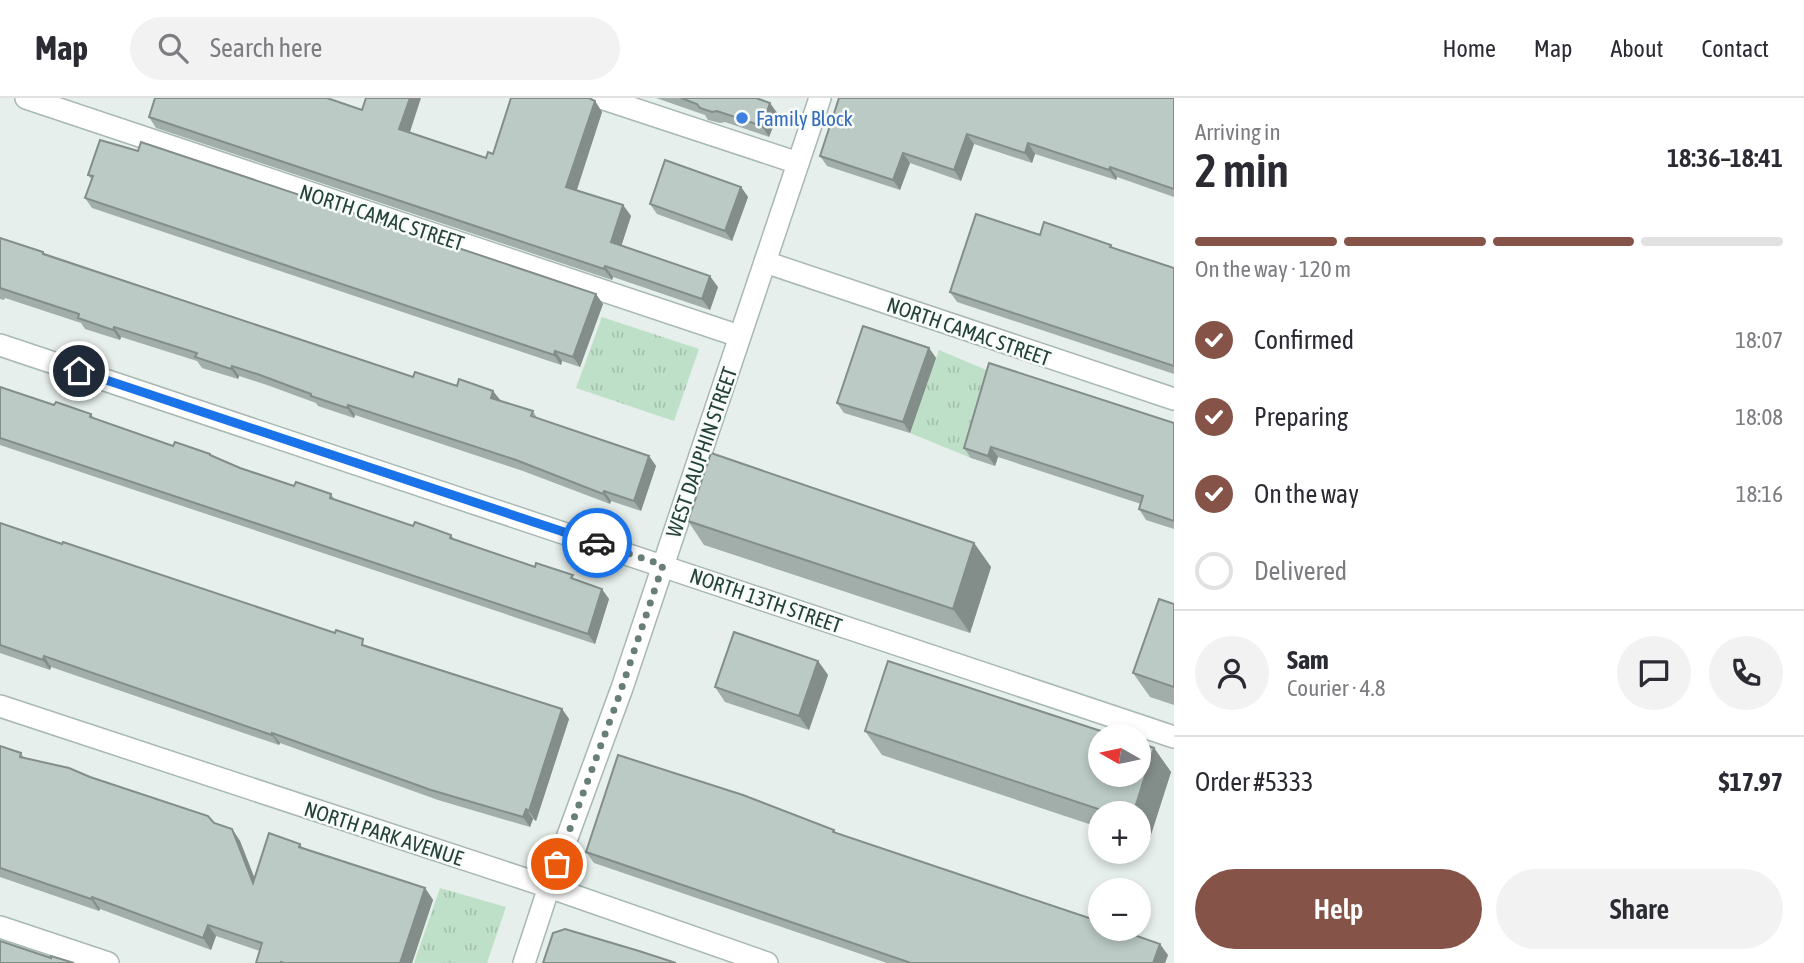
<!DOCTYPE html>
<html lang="en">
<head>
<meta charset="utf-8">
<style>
	:root { --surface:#fff; --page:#f2f2f3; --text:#2b2b33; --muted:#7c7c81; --line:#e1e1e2; --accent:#855347 }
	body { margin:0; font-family:"Asap Condensed",sans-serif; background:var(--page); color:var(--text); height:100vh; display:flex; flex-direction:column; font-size:26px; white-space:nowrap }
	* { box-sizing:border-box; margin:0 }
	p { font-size:23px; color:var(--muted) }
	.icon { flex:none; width:38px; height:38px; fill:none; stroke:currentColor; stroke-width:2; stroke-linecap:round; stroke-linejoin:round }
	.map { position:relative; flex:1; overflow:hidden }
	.side { display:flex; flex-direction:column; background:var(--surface); width:630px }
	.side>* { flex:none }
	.needle { width:46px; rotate:279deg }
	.controls { position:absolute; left:1088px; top:626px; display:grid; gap:14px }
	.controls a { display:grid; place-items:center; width:63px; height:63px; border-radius:50%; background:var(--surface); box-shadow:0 4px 10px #0003; font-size:35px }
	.pin { position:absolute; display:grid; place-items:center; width:60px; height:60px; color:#fff; margin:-30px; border:4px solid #fff; border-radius:50%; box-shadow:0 2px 7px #0007 }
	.courier { position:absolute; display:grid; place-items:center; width:70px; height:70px; margin:-35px; border:5px solid #1a73e8; border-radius:50%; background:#fff; color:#222; box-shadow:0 2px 9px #0007 }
	.headline em { font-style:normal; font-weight:600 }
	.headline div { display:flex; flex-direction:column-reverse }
	.headline { display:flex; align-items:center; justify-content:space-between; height:119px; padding:0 21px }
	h1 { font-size:46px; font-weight:600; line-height:52px }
	.bar { display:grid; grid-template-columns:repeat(4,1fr); gap:10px 7px; align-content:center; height:84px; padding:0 21px }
	.bar i { height:9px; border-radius:5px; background:var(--line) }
	.bar .selected { background:var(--accent) }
	.bar p { grid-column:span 4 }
	.line { display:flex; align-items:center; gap:18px; padding:0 21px; border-top:2px solid var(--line) }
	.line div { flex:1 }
	.round { display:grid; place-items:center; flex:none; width:74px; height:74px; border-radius:37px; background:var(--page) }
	ol { padding:0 21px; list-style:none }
	li { display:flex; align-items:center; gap:21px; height:77px }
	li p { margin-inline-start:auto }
	li .icon { padding:7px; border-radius:50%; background:var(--accent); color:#fff; stroke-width:4 }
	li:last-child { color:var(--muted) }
	li i { width:38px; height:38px; border:4px solid var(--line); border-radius:50% }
	.button { display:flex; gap:14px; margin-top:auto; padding:14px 21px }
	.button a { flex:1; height:80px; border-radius:42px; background:var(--accent); color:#fff; font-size:28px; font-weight:600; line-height:80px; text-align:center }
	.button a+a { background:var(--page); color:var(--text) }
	header { display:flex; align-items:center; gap:42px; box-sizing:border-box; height:98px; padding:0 35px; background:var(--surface); border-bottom:2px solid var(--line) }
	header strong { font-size:33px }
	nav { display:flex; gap:38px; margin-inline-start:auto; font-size:24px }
	.search { width:490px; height:63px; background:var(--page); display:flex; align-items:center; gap:18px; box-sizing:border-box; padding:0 24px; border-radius:38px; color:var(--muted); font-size:26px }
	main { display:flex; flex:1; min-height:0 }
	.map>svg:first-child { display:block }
	.grass { fill:url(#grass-tufts) }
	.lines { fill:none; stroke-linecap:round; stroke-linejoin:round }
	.minor-casing { stroke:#a8b8b2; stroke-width:24 }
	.minor { stroke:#fff; stroke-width:21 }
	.wall { fill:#a1aea9 }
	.shaded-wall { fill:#838d89 }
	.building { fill:#bbcac4; stroke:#838d89; stroke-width:2 }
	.done { stroke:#687f78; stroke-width:7; stroke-dasharray:0 12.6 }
	.route { stroke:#1a73e8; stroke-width:9 }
	.shop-dot { fill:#3f7fe0; stroke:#f7fbf9; stroke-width:2.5 }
	.labels { text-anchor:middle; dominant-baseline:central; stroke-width:5; stroke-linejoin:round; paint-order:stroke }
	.shop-label { font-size:21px; fill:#366cbe; stroke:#f7fbf9; text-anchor:start }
	.street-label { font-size:21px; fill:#24423a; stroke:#f7fbf9 }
</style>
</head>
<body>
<header>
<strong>Map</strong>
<div class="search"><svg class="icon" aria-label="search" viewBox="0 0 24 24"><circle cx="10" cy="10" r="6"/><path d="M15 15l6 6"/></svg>Search here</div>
<nav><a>Home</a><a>Map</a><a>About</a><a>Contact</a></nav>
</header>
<main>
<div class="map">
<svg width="1174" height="865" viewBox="0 0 1174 865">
	<defs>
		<pattern id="grass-tufts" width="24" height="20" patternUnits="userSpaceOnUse" patternTransform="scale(1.75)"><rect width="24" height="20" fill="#bfe0c8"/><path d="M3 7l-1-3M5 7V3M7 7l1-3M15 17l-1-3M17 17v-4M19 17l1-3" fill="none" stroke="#a4c1ad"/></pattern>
	</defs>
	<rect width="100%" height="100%" fill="#e6efeb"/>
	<g class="grass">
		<polygon points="602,219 699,251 674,323 576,290"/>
		<polygon points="939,252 996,276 971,360 910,335"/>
		<polygon points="440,790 506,809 487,865 414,865"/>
	</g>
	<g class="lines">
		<defs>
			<g id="minor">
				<polyline points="26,0 739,238"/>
				<polyline points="601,0 798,65"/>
				<polyline points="765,164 1174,301"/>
				<polyline points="0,247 1174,639"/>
				<polyline points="0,608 549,789 767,865"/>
				<polyline points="0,829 108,865"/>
				<polyline points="524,865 549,789 622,590 820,0"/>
			</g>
		</defs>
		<use href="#minor" class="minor-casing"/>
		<use href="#minor" class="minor"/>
	</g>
	<g class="wall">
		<polygon points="656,0 756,0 778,16 769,39 725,24 720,25 708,22 705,17"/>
		<polygon points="1174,0 1174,99 1117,79 1116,82 1035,56 1032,65 974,46 961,83 910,65 900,92 827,68 820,58"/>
		<polygon points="595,3 602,14 577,92 623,107 631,118 621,148 718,189 710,212 613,179 612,182 156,30 149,19 409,35 486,60 493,56"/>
		<polygon points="88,77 603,206 580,269 562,263 561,267 92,110 85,100 92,82"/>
		<polygon points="741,89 748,99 732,143 657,116 650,106"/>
		<polygon points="1040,137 1111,147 1113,150 1174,170 1174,276 957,204 950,194"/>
		<polygon points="0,140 413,279 457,288 493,293 500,303 533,313 537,320 649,358 656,368 641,413 611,403 610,406 523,373 355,317 354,320 318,308 316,305 267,287 239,278 238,281 202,270 197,263 121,239 120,242 85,231 81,225 5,200 4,202 0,201"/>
		<polygon points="929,250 936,260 910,335 844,315 837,305"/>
		<polygon points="0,289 54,307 91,316 94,320 173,348 213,359 240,370 294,388 331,396 335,402 413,428 451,437 454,441 576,482 609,501 595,546 0,347"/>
		<polygon points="1174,325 1174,431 1146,422 1139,411 1141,406 998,359 995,368 971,360 964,350"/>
		<polygon points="688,423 974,445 991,469 970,535 704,447"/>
		<polygon points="0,425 368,548 562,611 569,621 536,723 533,721 530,729 438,702 280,645 279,647 51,569 50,572 0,555"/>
		<polygon points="1174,506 1174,607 1150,599 1133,575"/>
		<polygon points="818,563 828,577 809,632 725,604 715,589"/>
		<polygon points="865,633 1154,650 1171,674 1148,746 1139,743 1139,716 1101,716 1101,730 882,657"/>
		<polygon points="0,648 21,655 24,660 90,679 232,731 240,743 254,780 300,746 303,750 425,790 433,802 412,865 256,865 260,853 216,838 211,852 100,811 99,813 0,779"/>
		<polygon points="834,732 837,736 1092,821 1094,823 1168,857 1165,865 887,865 594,765 586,754"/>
	</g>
	<g class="shaded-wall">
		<polygon points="410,0 421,0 407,43 399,31"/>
		<polygon points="595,3 602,14 574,100 566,89"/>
		<polygon points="770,5 778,16 769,39 762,28"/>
		<polygon points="967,36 974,46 961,83 954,72"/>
		<polygon points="1028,45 1035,56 1032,65 1025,55"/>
		<polygon points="903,55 910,65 900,92 893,82"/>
		<polygon points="1110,69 1117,79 1116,82 1109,72"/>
		<polygon points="741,89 748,99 732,143 725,133"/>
		<polygon points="623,107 631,118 619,155 611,144"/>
		<polygon points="605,168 613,179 612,182 604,171"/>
		<polygon points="710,178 718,189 710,212 702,201"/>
		<polygon points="596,196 603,206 580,269 573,259"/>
		<polygon points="114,229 121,239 120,242 113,232"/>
		<polygon points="929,250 936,260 910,335 903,324"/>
		<polygon points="555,253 562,263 561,267 554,257"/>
		<polygon points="232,268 239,278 238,281 231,271"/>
		<polygon points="493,293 501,303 491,300"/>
		<polygon points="348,307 355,317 354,320 347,310"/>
		<polygon points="991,349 998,359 995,368 988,358"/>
		<polygon points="649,358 656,368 641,413 634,403"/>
		<polygon points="604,393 611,403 610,406 603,396"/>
		<polygon points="974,445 991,469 970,535 953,511"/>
		<polygon points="602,491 609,501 595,546 588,536"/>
		<polygon points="44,558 51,569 50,572 43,562"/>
		<polygon points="818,563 828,577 809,632 799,618"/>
		<polygon points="562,611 569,621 536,723 529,713"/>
		<polygon points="272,635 280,645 279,647 272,637"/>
		<polygon points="1154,650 1171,674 1148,746 1139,733 1139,716 1133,716"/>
		<polygon points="526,711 533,721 530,729 523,719"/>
		<polygon points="232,731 240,743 261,796 253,785"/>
		<polygon points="425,790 433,802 412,865 400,865"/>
		<polygon points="92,799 100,811 99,813 91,801"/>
		<polygon points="208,827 216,838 211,852 203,840"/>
		<polygon points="1160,846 1168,857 1165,865 1153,865"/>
	</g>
	<g class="building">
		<polygon points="155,0 327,0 362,12 366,0 410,0 399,31 486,60 488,54 493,56 511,0 589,0 595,3 566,89 623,107 611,144 710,178 702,201 605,168 604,171 149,19"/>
		<polygon points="681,0 756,0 770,5 762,28 717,13 712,14 700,10 697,6"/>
		<polygon points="839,0 1174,0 1174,91 1110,69 1109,72 1028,45 1025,55 967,36 954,72 903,55 893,82 820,58"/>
		<polygon points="100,42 138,53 141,44 596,196 573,259 555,253 554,257 85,100 93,78 88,77"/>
		<polygon points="665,62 741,89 725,133 650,106"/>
		<polygon points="976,116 1040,137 1044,124 1111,147 1110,149 1174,170 1174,268 950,194"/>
		<polygon points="0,140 43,154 43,156 413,279 415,274 457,288 459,281 493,293 491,300 533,313 531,318 649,358 634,403 604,393 603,396 516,362 348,307 347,310 311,298 311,296 260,277 232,268 231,271 195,259 197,255 114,229 113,232 78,220 79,216 0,190"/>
		<polygon points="863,228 929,250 903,324 837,305"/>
		<polygon points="989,265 1174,325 1174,423 1139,411 1143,398 991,349 988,358 964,350"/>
		<polygon points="0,289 54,307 56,304 91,316 90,319 173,348 175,344 210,356 210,357 240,370 294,388 296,384 331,396 330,400 413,428 415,424 451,437 450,440 535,469 536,465 573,477 571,480 602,491 588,536 0,340"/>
		<polygon points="711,355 974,445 953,511 688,423"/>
		<polygon points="0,425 62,446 63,444 335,535 336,532 363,541 362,547 562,611 529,713 526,711 523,719 431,692 272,635 272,637 44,558 43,562 0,547"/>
		<polygon points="1159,501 1174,506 1174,589 1133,575"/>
		<polygon points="734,534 818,563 799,618 715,589"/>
		<polygon points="888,563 1119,639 1101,639 1101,677 1139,677 1139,645 1154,650 1133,716 1113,716 865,633"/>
		<polygon points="0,648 21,655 20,659 69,670 90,679 208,718 214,725 232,731 253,785 269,735 300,746 299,749 425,790 400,865 284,865 281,864 280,865 256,865 262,845 208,827 203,840 92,799 91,801 0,770"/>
		<polygon points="618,657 743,697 834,732 833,734 1092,821 1091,822 1101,826 1101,831 1117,831 1160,846 1153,865 911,865 586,754"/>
		<polygon points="565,831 639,853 676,865 543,865 553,835"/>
		<polygon points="0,843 51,860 51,858 74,865 0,865"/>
	</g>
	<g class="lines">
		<polyline class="done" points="557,766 618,601 663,467 597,445"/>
		<polyline class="route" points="79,273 597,445"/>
	</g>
	<circle class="shop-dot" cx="742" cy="20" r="7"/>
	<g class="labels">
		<g class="shop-label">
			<text x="756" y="20">Family Block</text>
		</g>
		<g class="street-label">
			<text transform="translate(382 119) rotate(18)">NORTH CAMAC STREET</text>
			<text transform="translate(969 233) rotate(19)">NORTH CAMAC STREET</text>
			<text transform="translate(701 354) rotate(-71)">WEST DAUPHIN STREET</text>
			<text transform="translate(766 502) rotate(19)">NORTH 13TH STREET</text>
			<text transform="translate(384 735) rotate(18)">NORTH PARK AVENUE</text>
		</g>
	</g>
</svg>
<div class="controls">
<a><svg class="needle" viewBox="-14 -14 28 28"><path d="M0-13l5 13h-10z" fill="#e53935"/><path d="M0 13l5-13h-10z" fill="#7c7c81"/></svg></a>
<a>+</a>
<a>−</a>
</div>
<div class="pin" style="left:557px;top:766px;background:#ea580c"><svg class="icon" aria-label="bag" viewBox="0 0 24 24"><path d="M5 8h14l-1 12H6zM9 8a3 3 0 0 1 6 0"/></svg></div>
<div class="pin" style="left:79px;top:273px;background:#1f2937"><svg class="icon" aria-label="home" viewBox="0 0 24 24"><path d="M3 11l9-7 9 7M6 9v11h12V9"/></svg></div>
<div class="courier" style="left:597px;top:445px"><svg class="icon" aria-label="car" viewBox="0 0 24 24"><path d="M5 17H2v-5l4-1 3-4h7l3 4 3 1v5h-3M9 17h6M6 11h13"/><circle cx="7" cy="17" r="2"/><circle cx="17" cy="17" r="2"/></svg></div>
</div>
<section class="side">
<div class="headline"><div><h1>2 min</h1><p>Arriving in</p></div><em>18:36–18:41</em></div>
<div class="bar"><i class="selected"></i><i class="selected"></i><i class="selected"></i><i></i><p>On the way · 120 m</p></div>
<ol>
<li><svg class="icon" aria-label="check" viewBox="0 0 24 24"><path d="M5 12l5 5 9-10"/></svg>Confirmed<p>18:07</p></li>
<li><svg class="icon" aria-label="check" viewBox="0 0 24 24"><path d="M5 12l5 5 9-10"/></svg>Preparing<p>18:08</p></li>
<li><svg class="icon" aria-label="check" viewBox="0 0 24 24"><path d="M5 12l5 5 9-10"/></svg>On the way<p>18:16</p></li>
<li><i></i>Delivered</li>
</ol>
<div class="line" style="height:126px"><a class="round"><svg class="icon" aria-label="person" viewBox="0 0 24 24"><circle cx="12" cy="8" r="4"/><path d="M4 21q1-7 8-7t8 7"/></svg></a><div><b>Sam</b><p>Courier · 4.8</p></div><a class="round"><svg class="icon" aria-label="chat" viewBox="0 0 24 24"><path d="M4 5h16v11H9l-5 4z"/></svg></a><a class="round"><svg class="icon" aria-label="phone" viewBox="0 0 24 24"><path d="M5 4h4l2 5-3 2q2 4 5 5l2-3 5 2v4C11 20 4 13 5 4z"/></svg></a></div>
<div class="line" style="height:91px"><div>Order #5333</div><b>$17.97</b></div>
<div class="button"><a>Help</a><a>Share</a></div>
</section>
</main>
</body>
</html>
